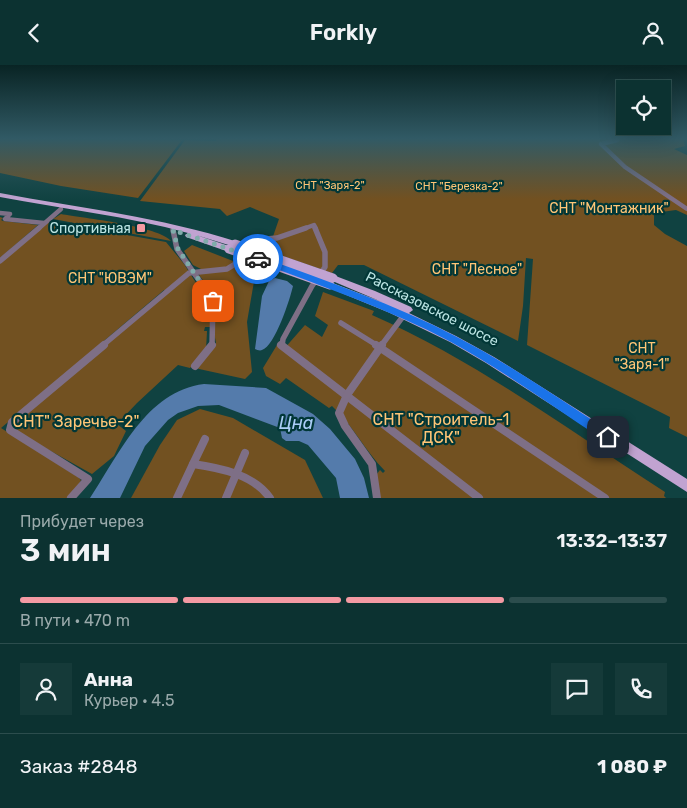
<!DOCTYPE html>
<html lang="ru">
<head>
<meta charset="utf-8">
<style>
	:root { --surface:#0c3231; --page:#153a39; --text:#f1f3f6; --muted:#9aaaab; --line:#2c4d4d; --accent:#f49aa3 }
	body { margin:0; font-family:Rubik,sans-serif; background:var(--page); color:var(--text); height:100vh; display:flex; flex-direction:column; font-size:19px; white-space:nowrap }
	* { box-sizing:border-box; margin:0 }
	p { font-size:16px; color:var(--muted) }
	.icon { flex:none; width:28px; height:28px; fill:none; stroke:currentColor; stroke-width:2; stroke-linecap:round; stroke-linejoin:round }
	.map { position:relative; height:433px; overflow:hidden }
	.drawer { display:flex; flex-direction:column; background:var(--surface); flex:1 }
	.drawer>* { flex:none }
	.tools { position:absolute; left:616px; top:15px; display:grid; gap:10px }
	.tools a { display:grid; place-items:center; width:55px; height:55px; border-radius:0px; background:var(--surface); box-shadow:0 5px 20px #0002,0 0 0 1px var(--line); font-size:25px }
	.pin { position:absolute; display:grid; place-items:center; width:42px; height:42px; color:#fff; margin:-21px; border-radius:10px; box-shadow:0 2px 8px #0006 }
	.courier { position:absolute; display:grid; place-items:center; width:50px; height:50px; margin:-25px; border:4px solid #1a73e8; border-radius:50%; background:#fff; color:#222; box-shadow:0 1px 6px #0007 }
	.headline em { font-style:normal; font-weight:600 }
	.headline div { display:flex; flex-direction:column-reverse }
	.headline { display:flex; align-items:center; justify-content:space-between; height:85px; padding:0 20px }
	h1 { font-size:32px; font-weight:600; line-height:38px }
	.bar { display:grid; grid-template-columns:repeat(4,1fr); gap:8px 5px; align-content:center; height:60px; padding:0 20px }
	.bar i { height:6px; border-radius:4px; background:var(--line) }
	.bar .active { background:var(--accent) }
	.bar p { grid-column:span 4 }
	.line { display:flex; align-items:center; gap:12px; padding:0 20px; border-top:1px solid var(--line) }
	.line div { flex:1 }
	.round { display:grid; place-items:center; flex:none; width:52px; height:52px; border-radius:0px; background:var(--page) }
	header { display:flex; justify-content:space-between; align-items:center; height:65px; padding:0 20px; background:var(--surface); font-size:22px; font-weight:600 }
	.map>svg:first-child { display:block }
	.green { fill:#725121 }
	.water { fill:#547bab }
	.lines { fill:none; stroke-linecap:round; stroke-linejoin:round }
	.minor-far2 { stroke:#7e6f86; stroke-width:4.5 }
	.minor-far1 { stroke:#7e6f86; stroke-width:5.5 }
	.minor { stroke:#7e6f86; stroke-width:8 }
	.primary { fill:#c1a3d1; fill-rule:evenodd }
	.primary-bridge { stroke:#c1a3d1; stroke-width:9 }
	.route { fill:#1a73e8 }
	.done { stroke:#80acab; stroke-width:5; stroke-dasharray:0 9 }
	.poi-dot { fill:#f49aa3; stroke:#013737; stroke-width:2 }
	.labels { text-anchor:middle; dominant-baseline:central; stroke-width:4.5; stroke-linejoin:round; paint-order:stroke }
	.far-park-label { font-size:11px; fill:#ffc576; stroke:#013737 }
	.park-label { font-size:14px; fill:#ffc576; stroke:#013737 }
	.poi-label { font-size:14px; fill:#bce5e4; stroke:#013737; text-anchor:end }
	.street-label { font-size:14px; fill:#bce5e4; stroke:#013737 }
	.near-park-label { font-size:16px; fill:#ffc576; stroke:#013737 }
	.near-water-label { font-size:18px; font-style:italic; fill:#abcdf7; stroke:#013737 }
</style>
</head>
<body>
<header><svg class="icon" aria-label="back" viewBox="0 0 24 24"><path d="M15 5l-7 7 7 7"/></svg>Forkly<svg class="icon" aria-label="person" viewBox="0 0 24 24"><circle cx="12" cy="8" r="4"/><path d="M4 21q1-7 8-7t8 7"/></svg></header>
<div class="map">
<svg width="687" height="433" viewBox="0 0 687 433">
	<rect width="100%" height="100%" fill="#104241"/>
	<g class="green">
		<polygon points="0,74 182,75 138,133 61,121 0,108"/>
		<polygon points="211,74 683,74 685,81 674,84 687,90 687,150 676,145 654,148 654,160 665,169 687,181 687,372 669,363 670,352 527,280 533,194 526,193 523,241 518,276 364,200 338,200 332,208 268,186 279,154 250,142 227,151 220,144 140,136 185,75 216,76 216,74"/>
		<path d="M61,149c22,4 98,12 110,27l-118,-22z"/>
		<polygon points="0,152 3,153 1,155 3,156 38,160 0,193"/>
		<polygon points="49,156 166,177 184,199 198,221 201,221 211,241 216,240 211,226 199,210 203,205 193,200 184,186 192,180 256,205 247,257 252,307 245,314 199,304 196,302 211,286 216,278 213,262 205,262 204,266 207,266 206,285 190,303 178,300 137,338 117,359 126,366 114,391 92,409 13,365 14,359 168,227 164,225 1,363 78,412 81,415 79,419 67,433 0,433 0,198"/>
		<path d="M323,227l51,19 -2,4c106,47 195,114 293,177l-1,4 2,2h-286l-4,-23 4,-5 3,3 2,-2c-20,-20 -32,-46 -53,-65l-3,2 -43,-30 -6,6 -14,-8 -3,-8 14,-23 6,5 22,-25 17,12 6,-12 -13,-9z"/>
		<polygon points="200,344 233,353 305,395 323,433 131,433 160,380 177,355"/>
	</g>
	<g class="water">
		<path d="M275,213l12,3 6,5c-3,13 -18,60 -31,64 -2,1 -5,0 -7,-1l7,-53 7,-15z"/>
		<path d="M204,319l62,4 47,26 17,15 25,30 9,19 5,20h-29l-4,-20 -28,-33 -9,-4h-13l-4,-3 -2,-10 -61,-23 -21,1 -20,7 -10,7 -23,26 -25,52h-30c29,-43 56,-107 114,-114z"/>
	</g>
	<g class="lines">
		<g class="minor-far2">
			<polyline points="615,74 617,75 601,79 625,102 687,144"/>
			<polyline points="0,148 10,149 5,154 44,158"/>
			<polyline points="38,164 61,144"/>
			<polyline points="303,164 314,160 316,164"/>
		</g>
		<g class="minor-far1">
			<polyline points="173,165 177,184 213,235 212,281"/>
			<polyline points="0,196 39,163"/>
			<polyline points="341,258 378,281"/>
			<polyline points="102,281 189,208 227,204 235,199 256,175 277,173 306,163"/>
			<polyline points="282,281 283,274 312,221 325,202 325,187 315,163"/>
			<polyline points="381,281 404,250"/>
		</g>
		<g class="minor">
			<polyline points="281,280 479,433"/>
			<polyline points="376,280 605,433"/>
			<polyline points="195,301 212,280"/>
			<polyline points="193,399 205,374"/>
			<polyline points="71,433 88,414 10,365 12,357 104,280"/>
			<path d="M177,433l16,-34c27,4 60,10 77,34"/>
			<polyline points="226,433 245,388"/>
			<polyline points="377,433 372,399 345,361 339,348 347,330 382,280"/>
		</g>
		<g class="primary">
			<path d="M0,128c80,15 160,24 238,49l1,2 -4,3 -39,-12 36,12 1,2 -4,3 -43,-15 -1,-2 3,-2c-61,-17 -125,-24 -188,-36z"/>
			<polygon points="333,210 375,226 411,242 413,245 409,248 456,271 494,292 687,414 687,427 486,298 450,277 390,248 327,222 326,220 327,218 330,217 382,237 330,215 329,213 330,211"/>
		</g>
		<g class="primary-bridge">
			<polyline points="235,179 333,213"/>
			<polyline points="229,184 330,220"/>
		</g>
	</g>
	<linearGradient id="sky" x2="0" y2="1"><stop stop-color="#092424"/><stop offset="0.55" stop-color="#315a65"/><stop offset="1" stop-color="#315a65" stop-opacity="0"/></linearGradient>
	<rect width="687" height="134" fill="url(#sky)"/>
	<path class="route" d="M255,192h6c66,24 133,47 196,80 54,28 104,63 155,96l1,4 -1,3 -4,2 -4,-2c-51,-33 -100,-69 -153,-98 -62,-33 -130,-56 -196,-81z"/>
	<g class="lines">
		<polyline class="done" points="213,236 178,184 173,165 258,194"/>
	</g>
	<rect class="poi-dot" x="136" y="158" width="10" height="10" rx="2.5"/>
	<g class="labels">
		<g class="far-park-label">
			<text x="330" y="120">СНТ "Заря-2"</text>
			<text x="459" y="121">СНТ "Березка-2"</text>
		</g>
		<g class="park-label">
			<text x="609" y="143">СНТ "Монтажник"</text>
			<text x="477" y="204">СНТ "Лесное"</text>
			<text x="110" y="213">СНТ "ЮВЭМ"</text>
			<text x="642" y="283">СНТ<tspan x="642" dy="16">"Заря-1"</tspan></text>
		</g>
		<g class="poi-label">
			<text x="131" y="163">Спортивная</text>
		</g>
		<g class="street-label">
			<text transform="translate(432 244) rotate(27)">Рассказовское шоссе</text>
		</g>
		<g class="near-park-label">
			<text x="441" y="354">СНТ "Строитель-1<tspan x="441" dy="18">ДСК"</tspan></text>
			<text x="76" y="356">СНТ" Заречье-2"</text>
		</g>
		<g class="near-water-label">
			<text x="296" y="358">Цна</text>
		</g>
	</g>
</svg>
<div class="tools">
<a><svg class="icon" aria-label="locate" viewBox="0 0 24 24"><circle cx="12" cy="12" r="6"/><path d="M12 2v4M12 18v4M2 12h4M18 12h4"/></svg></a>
</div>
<div class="pin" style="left:213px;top:236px;background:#ea580c"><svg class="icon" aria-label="bag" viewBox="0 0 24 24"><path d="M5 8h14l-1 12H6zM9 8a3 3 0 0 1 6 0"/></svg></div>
<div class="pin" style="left:608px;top:372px;background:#1f2937"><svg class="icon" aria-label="home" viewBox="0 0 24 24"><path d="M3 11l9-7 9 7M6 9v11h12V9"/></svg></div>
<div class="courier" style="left:258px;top:194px"><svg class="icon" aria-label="car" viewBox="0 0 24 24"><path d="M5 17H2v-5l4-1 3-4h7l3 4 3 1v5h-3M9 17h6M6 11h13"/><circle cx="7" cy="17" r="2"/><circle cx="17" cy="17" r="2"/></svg></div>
</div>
<section class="drawer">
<div class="headline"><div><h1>3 мин</h1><p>Прибудет через</p></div><em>13:32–13:37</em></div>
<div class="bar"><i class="active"></i><i class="active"></i><i class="active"></i><i></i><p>В пути · 470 m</p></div>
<div class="line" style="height:90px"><a class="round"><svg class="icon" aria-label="person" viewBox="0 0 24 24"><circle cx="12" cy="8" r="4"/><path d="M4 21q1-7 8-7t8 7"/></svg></a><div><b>Анна</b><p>Курьер · 4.5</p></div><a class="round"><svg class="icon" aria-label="chat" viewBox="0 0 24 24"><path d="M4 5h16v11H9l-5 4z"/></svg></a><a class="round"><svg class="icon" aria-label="phone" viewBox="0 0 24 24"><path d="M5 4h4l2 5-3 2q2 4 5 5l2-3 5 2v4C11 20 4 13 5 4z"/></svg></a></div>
<div class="line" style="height:65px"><div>Заказ #2848</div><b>1 080 ₽</b></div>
</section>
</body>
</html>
